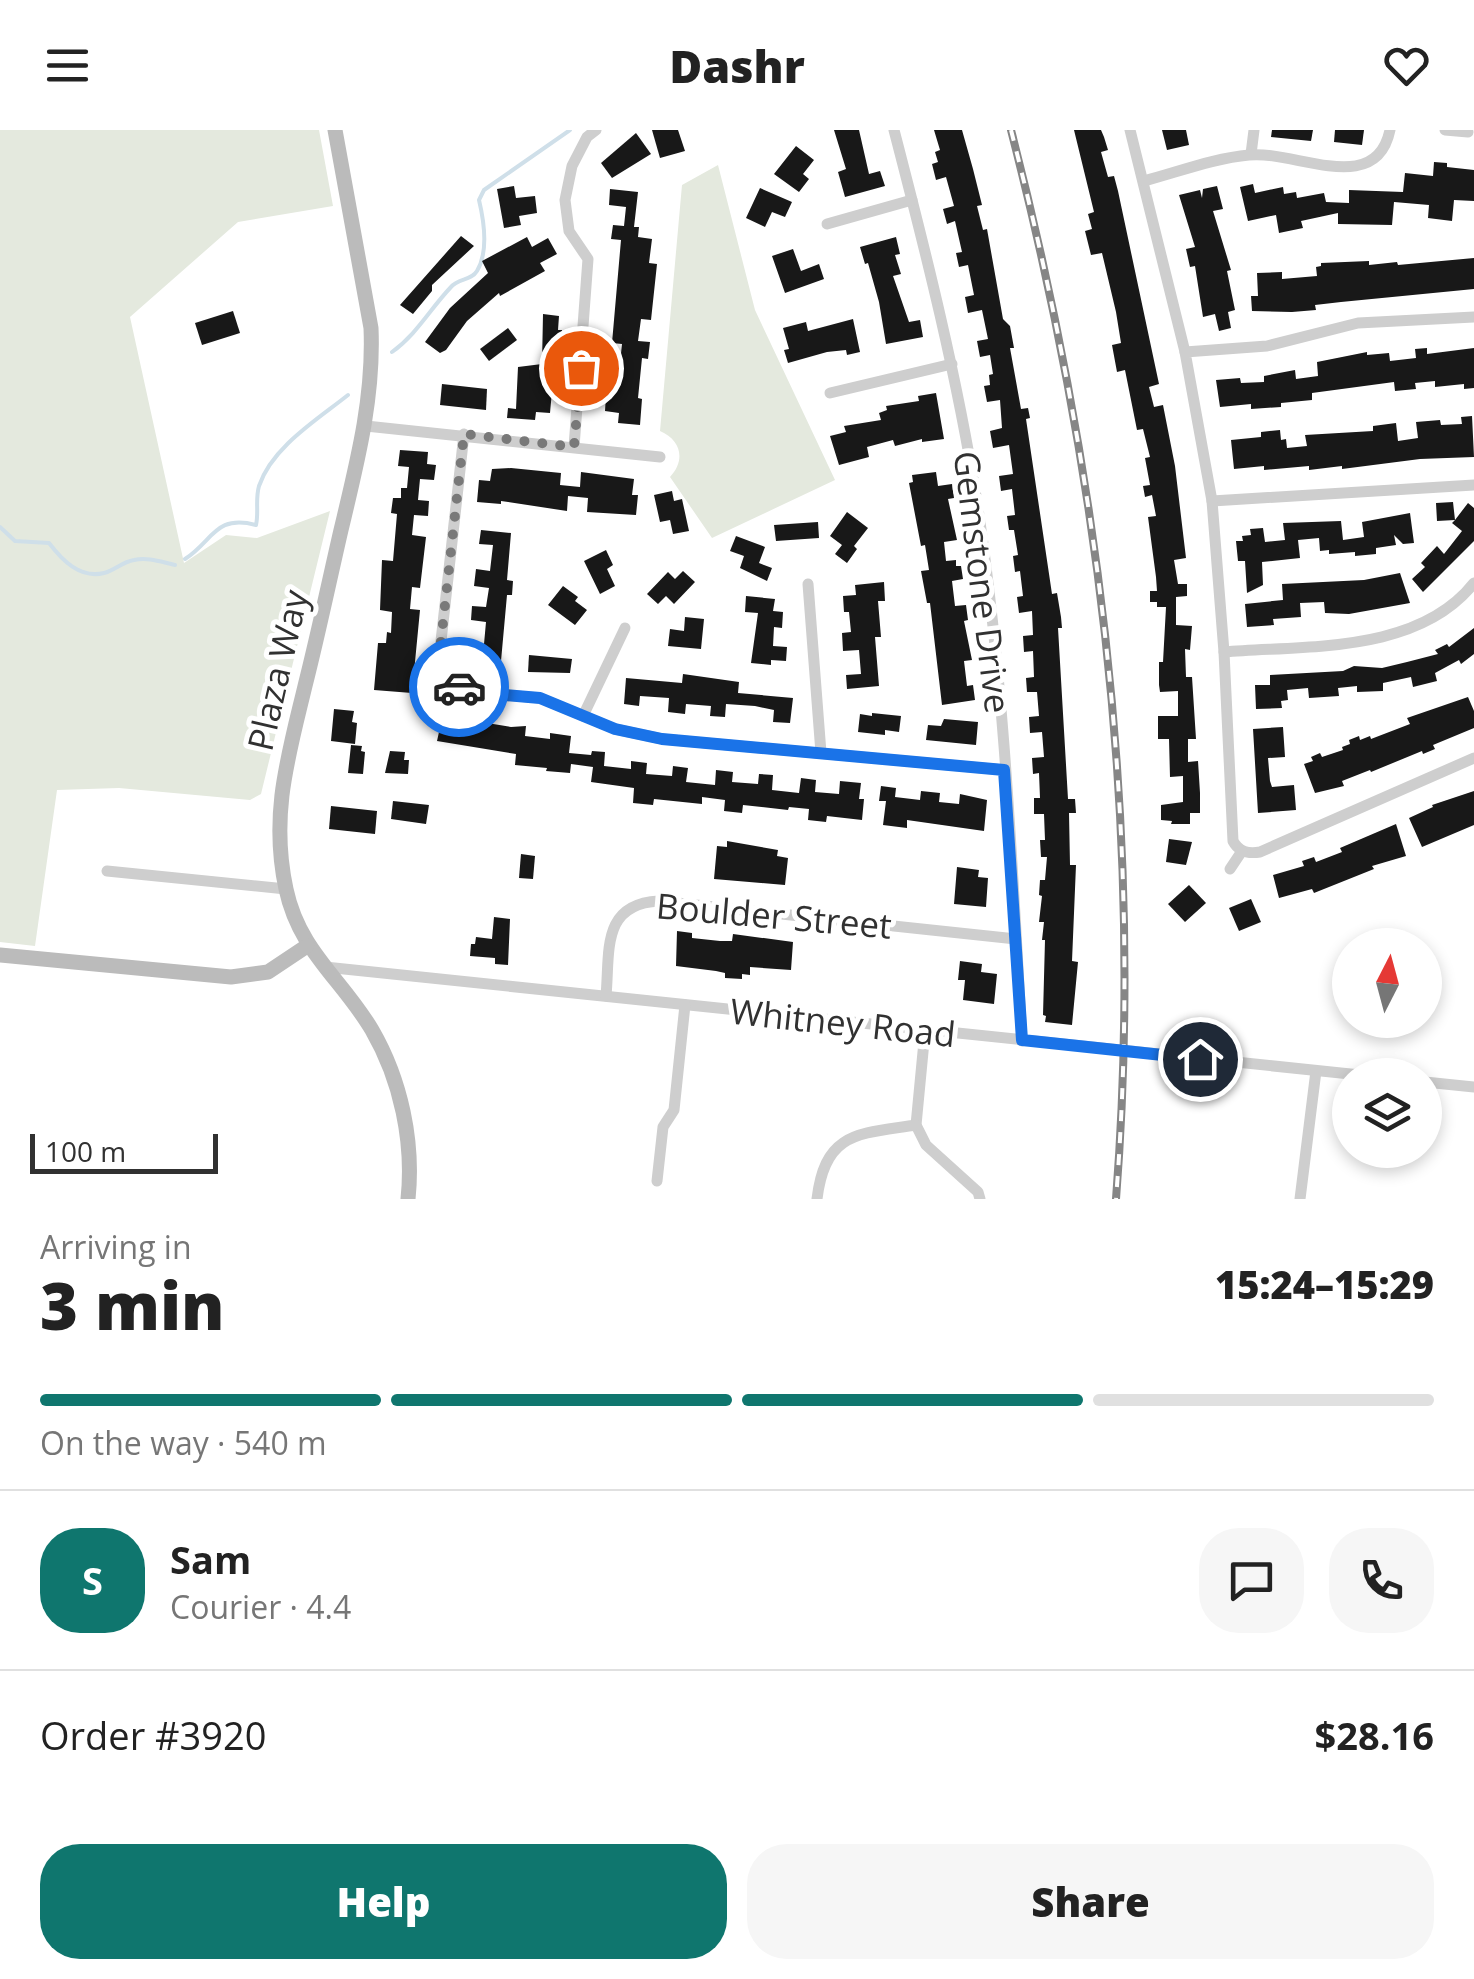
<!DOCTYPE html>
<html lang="en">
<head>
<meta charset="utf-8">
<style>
	:root { --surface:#fff; --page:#f6f6f6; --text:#222; --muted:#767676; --line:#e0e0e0; --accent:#0f766e }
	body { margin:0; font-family:"Open Sans",sans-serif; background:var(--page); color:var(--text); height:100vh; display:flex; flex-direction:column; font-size:38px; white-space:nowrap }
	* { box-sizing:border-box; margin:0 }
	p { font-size:32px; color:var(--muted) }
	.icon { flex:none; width:55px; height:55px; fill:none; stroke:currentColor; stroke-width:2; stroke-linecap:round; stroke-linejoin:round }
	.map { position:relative; height:1069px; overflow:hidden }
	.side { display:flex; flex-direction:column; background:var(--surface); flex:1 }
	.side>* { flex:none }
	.needle { width:65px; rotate:6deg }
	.buttons { position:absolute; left:1332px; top:798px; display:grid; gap:20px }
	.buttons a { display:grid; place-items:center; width:110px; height:110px; border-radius:50%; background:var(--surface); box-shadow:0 5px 15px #0003; font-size:50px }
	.scale { position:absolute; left:30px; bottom:25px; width:188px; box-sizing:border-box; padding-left:10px; border:5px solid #313131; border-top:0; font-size:28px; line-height:35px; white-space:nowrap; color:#313131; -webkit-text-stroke:8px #fff; paint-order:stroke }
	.pin { position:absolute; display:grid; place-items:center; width:85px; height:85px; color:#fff; margin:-42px; border:5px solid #fff; border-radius:50%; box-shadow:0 2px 10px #0007 }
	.courier { position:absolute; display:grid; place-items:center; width:100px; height:100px; margin:-50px; border:8px solid #1a73e8; border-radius:50%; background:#fff; color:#222; box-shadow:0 2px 12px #0007 }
	.headline em { font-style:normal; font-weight:800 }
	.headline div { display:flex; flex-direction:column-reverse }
	.headline { display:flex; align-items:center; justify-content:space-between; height:170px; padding:0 40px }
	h1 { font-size:65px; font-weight:800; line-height:75px }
	.bar { display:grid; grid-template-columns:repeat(4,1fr); gap:15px 10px; align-content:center; height:120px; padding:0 40px }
	.bar i { height:12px; border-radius:8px; background:var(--line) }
	.bar .current { background:var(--accent) }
	.bar p { grid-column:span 4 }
	.line { display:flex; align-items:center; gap:25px; padding:0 40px; border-top:2px solid var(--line) }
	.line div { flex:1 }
	.round { display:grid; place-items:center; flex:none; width:105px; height:105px; border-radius:40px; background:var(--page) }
	.cta { display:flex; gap:20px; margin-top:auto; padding:20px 40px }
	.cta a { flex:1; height:115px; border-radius:40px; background:var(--accent); color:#fff; font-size:40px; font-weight:800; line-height:115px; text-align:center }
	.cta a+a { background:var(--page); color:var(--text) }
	header { display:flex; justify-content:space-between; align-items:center; height:130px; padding:0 40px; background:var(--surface); font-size:45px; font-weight:800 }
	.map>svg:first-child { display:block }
	.green { fill:#e4e9de }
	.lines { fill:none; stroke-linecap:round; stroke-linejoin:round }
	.stream { stroke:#cfdfe9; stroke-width:4 }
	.building { fill:#181818 }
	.street { stroke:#cecece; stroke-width:11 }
	.secondary { stroke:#bbb; stroke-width:15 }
	.rail-casing { stroke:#868686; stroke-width:8 }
	.rail { stroke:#fff; stroke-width:4; stroke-dasharray:11; stroke-linecap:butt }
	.done { stroke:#797979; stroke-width:10; stroke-dasharray:0 18 }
	.route { stroke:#1a73e8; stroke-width:12 }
	.labels { text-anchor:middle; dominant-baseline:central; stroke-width:10; stroke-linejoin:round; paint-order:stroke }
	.street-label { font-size:35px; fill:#313131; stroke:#fff }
</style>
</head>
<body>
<header><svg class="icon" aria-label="menu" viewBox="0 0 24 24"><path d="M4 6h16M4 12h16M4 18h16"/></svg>Dashr<svg class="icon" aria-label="heart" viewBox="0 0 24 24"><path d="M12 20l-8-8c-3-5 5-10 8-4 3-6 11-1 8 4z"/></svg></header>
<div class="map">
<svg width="1474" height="1069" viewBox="0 0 1474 1069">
	<rect width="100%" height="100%" fill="#fff"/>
	<g class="green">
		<polygon points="0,0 319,0 333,76 238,92 130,187 184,433 226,405 257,408 330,381 261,664 250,670 119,658 57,660 35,816 0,812"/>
		<path d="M718,35l37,145 80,170 -123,58 -42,-61c16,-17 11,-37 -10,-46l22,-246z"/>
	</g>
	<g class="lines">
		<g class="stream">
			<path d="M392,222c25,-18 38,-43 59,-65 7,-9 20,-6 26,-16 12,-20 7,-50 2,-71l5,-10 86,-60"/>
			<path d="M0,397l15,14 34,2c13,17 31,36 55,30 11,-3 18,-11 30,-13 15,-3 27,2 41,5"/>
			<path d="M185,429c28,-18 30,-45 71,-34 3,-13 -1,-25 3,-39 13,-39 59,-67 89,-91"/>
		</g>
	</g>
	<g class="building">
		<polygon points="652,0 678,0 685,21 660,28"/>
		<polygon points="834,0 859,0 869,44 880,41 885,56 845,67 838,42 846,39"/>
		<polygon points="934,0 962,0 973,39 982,75 977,76 983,100 987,99 1003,189 1010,196 1014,218 1010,218 1021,279 1028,278 1030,288 1026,289 1052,464 1057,463 1061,487 1062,498 1058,498 1068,669 1075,669 1076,683 1069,683 1070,735 1076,735 1072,831 1078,832 1072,895 1045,892 1046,886 1043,885 1045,810 1042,810 1044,792 1039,792 1042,766 1039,765 1040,750 1045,750 1047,727 1041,727 1040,710 1045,710 1044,684 1034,684 1034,668 1040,668 1039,643 1033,644 1032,628 1044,627 1042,602 1030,603 1029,587 1039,586 1037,562 1027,562 1026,548 1034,547 1033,521 1024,522 1023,506 1033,505 1032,481 1019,483 1017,467 1023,466 1020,441 1015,442 1013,426 1018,425 1014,400 1009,400 1007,386 1015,385 1012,359 1001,361 999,346 1013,344 1009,315 993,318 990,301 1002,298 1000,270 987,272 984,256 990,255 989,245 993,244 990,225 980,227 977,211 988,209 982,180 968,183 965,167 974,165 968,135 959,137 956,123 962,122 955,91 947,94 943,79 954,76 946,47 936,50 932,34 938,32 935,22 940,20"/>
		<polygon points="1074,0 1101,0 1104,7 1108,20 1101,22 1108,47 1114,46 1118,61 1159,254 1149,257 1154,277 1163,275 1175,336 1186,428 1174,430 1178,454 1187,454 1187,466 1176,467 1176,495 1192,496 1190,520 1185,519 1186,547 1192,547 1196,609 1188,609 1188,632 1198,631 1200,663 1200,683 1190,683 1190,694 1171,694 1172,691 1161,690 1161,675 1183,672 1183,646 1170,647 1169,609 1158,609 1158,586 1178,586 1178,561 1160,562 1159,555 1159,532 1163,532 1166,477 1157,477 1157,472 1150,472 1150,461 1157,461 1156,447 1148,387 1156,386 1152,365 1145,367 1143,356 1150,355 1145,328 1150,327 1143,299 1137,300 1125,240 1117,242 1112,215 1121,213 1116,182 1102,123 1091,125 1085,101 1092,99 1088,84 1094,82"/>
		<polygon points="1162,0 1186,0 1189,15 1167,20"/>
		<polygon points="1272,0 1313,0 1311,11 1271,7"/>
		<polygon points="1335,0 1364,0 1362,15 1334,12"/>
		<polygon points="636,3 651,24 612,48 601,33"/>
		<polygon points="796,16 814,30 803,44 809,49 799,62 774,44"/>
		<polygon points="1434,32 1447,33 1447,37 1474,40 1474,71 1454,70 1452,91 1428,88 1429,75 1394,72 1392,95 1338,94 1338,83 1301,91 1303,98 1279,103 1276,85 1248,91 1240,57 1253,54 1255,63 1283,57 1284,64 1296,62 1297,68 1324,63 1326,72 1349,73 1349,60 1403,62 1405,43 1433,46"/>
		<polygon points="514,56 516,68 535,66 537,83 519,86 521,95 504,98 497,59"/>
		<polygon points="1217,56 1223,79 1213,81 1231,140 1227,141 1235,180 1228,182 1231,198 1219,201 1215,184 1203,187 1195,136 1190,137 1186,119 1195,117 1179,65 1200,60 1202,68 1203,59"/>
		<polygon points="760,58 792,72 785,87 772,82 765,97 746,88"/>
		<polygon points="610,59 638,62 634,97 639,97 638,107 652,109 649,133 657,134 651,190 641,189 638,211 650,212 648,229 642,228 638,268 642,269 640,295 618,293 619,283 605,281 608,232 620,233 622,214 612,213 621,110 611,109 613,95 624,96 626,77 609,75"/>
		<polygon points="461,106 474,116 432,155 432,161 413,184 400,175"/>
		<polygon points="527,107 532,117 548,108 557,124 540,133 545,141 500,166 499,163 467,191 446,220 440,223 425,212 450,178 488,143 482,131"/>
		<polygon points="896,107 900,124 895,125 901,144 893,146 909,192 920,190 923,207 886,214 879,172 868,133 865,134 860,117"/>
		<polygon points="793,119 801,141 819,134 824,149 785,163 772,126"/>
		<polygon points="1474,128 1474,159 1341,172 1315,175 1316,180 1292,182 1252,181 1251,166 1258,166 1257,143 1282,142 1282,149 1317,146 1316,137 1321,136 1321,133 1369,131 1369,135 1397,132 1398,135"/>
		<polygon points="233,181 240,203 202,215 195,193"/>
		<polygon points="543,184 559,186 558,200 562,200 560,228 555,228 550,283 536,282 535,290 507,288 508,278 516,279 518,237 542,234"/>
		<polygon points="853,189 860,222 847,225 846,220 827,222 788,233 784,220 789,219 783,198 806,192 808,201"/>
		<polygon points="508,198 517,210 489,231 480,219"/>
		<polygon points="1427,218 1427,224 1474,218 1474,258 1464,259 1464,254 1435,257 1435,251 1415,253 1416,259 1395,261 1394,252 1312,263 1312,270 1281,273 1281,277 1251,279 1251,274 1220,277 1216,250 1240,248 1241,253 1264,252 1264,246 1295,240 1296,249 1318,246 1317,232 1367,222 1367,225 1389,223 1390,231 1416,228 1415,219"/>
		<polygon points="442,254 487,259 486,280 440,275"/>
		<polygon points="936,263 944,309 922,312 922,309 895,316 893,310 867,317 869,327 839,335 830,306 846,302 844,296 881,290 879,283 887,280 886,276 919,271 918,266"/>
		<polygon points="1472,286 1474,327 1420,329 1342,339 1342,336 1309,340 1309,336 1264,340 1264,336 1234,339 1231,310 1261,307 1261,302 1280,300 1281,310 1286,309 1287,318 1307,316 1305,305 1373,301 1373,296 1396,293 1398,311 1418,308 1416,292 1440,290 1441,295 1462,294 1461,287"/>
		<polygon points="400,320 428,322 427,334 436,335 434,350 420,349 418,370 429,371 428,386 414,385 412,405 426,407 420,458 412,457 410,479 420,480 412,563 374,560 378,513 386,513 387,502 391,503 392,482 380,480 382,430 393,431 397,384 391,383 393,368 401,368 401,358 407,358 409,337 398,336"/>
		<polygon points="511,338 561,343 560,355 580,357 581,342 634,349 632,365 638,365 636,385 587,382 588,368 568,366 567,381 501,371 501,374 477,372 479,350 490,351 492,339"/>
		<polygon points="936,342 938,356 952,354 954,368 948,369 957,410 944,412 946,431 956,430 956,436 961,436 963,449 952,451 955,476 966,475 968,490 964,491 972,530 964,531 967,556 973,555 975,570 942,575 930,473 927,473 921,441 929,440 925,415 921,416 909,353 913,352 912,345"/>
		<polygon points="672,361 674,371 682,369 689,401 673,404 670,390 660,392 654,365"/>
		<polygon points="1453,372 1455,390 1468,373 1474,378 1474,411 1423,462 1412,449 1425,437 1421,433 1437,416 1444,424 1462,401 1452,393 1455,390 1437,391 1436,373"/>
		<polygon points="847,382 868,398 854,416 857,419 847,433 835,424 842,415 830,406"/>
		<polygon points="1410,383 1414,413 1403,414 1394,405 1396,415 1376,418 1376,424 1355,426 1355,422 1329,424 1329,420 1320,421 1319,408 1298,410 1300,428 1262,432 1263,455 1247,463 1245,431 1238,431 1236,411 1243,411 1242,406 1251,405 1250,399 1263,398 1265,412 1285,410 1283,393 1341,391 1343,410 1364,407 1362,392"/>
		<polygon points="818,392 819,408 776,411 774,395"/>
		<polygon points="481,400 511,403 507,450 513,451 512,465 507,465 500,542 479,540 480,529 468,528 469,513 484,514 486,492 471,490 472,476 486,477 489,458 474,456 476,439 490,441 493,415 479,414"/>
		<polygon points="736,406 765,417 759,433 772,438 767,451 740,438 744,426 730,421"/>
		<polygon points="606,420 613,435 607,439 615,456 600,464 584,431"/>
		<polygon points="683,441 695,452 674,474 666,466 658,474 647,464 668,442 675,449"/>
		<polygon points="1400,443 1410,473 1349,484 1325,483 1324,472 1300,473 1301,487 1273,489 1274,495 1247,497 1245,474 1283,470 1282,454 1364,450"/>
		<polygon points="884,452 885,471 878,471 881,507 875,507 879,556 847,559 846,545 861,544 859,520 843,521 842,503 851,502 849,482 844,482 843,466 856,465 855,455"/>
		<polygon points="563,456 578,467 575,471 587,480 575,495 548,475"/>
		<polygon points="746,466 775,469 773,481 783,482 782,498 774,497 773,516 787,517 786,531 771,530 771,535 751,533 758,483 745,482"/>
		<polygon points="685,487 704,489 701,519 668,516 670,499 684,501"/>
		<polygon points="1474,498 1474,524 1461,534 1459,530 1435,543 1437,551 1413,557 1411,547 1383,553 1383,561 1357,562 1357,556 1338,558 1339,566 1309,568 1308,558 1287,560 1288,570 1281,571 1282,578 1256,579 1255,555 1270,555 1270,545 1343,541 1354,536 1382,538 1407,532 1438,524 1435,520 1447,514 1449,517"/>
		<polygon points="529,525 572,529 570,543 528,542"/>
		<polygon points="683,544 739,552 738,563 793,568 790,593 773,592 774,580 755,576 726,574 725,587 710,586 711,576 686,574 685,584 668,582 669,568 640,566 639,576 624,574 626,548 682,553"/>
		<polygon points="1468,567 1474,581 1474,598 1433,615 1435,619 1423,624 1422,621 1371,642 1370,640 1342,651 1344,656 1315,663 1304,634 1313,631 1311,627 1320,623 1322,627 1343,620 1342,617 1350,614 1349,610 1359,606 1360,610 1370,606 1371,609 1410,594 1407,588"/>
		<polygon points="334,579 354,581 352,592 357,593 355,614 331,611"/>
		<polygon points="872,583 901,586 899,602 885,600 885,605 858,602 860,584 872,586"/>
		<polygon points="944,589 978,592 976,615 926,610 928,595 941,596"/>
		<polygon points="453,590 475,595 475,591 511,597 526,596 525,606 550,609 550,603 571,606 569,623 591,625 592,621 605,622 604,636 631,639 631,631 647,633 646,644 672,646 673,636 688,638 686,652 715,655 716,640 733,642 732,652 758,654 759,644 773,645 772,660 799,663 801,648 816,650 815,662 839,664 840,651 861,653 859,669 864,669 862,690 827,686 826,692 808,690 809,679 789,677 788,680 743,675 742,683 724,681 725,670 702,667 702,674 654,669 653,675 633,673 634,658 591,652 593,637 571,634 570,643 546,641 547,638 515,635 516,624 437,611 441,593 451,596"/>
		<polygon points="1283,597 1285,627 1268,628 1270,651 1272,657 1294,655 1296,680 1258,683 1253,599"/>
		<polygon points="351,615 362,616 361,621 365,622 363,644 348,643"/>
		<polygon points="390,621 405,622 404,630 409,630 408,644 385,643"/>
		<polygon points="881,656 896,658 895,667 920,670 921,661 940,663 939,672 959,674 960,664 987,670 984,701 907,690 907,698 883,695 886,671 879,671"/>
		<polygon points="1474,661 1474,695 1422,717 1409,688 1433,677 1432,675"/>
		<polygon points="393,671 429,675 426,694 391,689"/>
		<polygon points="331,676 377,681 375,704 329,699"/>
		<polygon points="1396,694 1406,726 1372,736 1374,739 1314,763 1312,759 1279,768 1273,745 1304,736 1302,731 1314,727 1316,732 1342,722 1340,718"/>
		<polygon points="1169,709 1192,712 1186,735 1166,732"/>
		<polygon points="727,711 778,720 777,726 788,728 785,755 714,749 717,716 727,717"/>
		<polygon points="521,724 535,726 533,749 519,748"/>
		<polygon points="957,737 979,740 978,747 988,748 986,777 954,774"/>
		<polygon points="1189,755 1206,773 1185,792 1168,774"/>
		<polygon points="1251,769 1261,792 1239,801 1229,778"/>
		<polygon points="494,787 510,789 508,835 495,834 495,828 470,826 471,814 475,814 476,807 492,809"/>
		<polygon points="677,801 692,803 692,808 720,811 732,811 733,804 793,812 791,840 750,837 750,845 742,844 742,849 725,848 725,843 716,841 676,836"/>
		<polygon points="960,831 982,834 981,842 997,844 994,874 963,870 965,850 958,850"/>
	</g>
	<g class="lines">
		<g class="street">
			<path d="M894,0c32,123 63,246 83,372 27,177 35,359 45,539"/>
			<polyline points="1130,0 1185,222"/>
			<polyline points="1445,0 1468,2"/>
			<polyline points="1251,24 1254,0"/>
			<path d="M1144,51c34,-9 71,-23 105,-26 46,-5 127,43 141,-25"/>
			<polyline points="827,94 912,70"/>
			<polyline points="1474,187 1358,193 1267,216 1185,222 1212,371 1474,355"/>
			<polyline points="830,263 952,234"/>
			<polyline points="366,296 660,327"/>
			<polyline points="464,304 439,529 448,552 471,562 540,568 615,599 662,609 1004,640"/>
			<polyline points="574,317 588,129 569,101 565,70 572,36 587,7 596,0"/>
			<path d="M1212,371l12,151 9,189c6,11 15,13 27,11l214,-94"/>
			<polyline points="808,454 821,623"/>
			<path d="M1224,522c83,-7 194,2 250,-69"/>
			<polyline points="583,586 625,498"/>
			<polyline points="1230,739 1242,721"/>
			<polyline points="107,741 286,759"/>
			<polyline points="325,837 1360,945"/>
			<path d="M606,866c4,-45 -5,-92 53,-95l357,38"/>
			<polyline points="925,901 916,995 926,1015 978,1062 980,1069"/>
			<polyline points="1425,952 1474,957"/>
			<polyline points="657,1051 663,997 674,980 685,875"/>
			<path d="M817,1069c8,-68 42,-65 99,-74"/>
			<polyline points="1300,1069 1316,941"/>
		</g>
		<g class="secondary">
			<path d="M335,0l36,198c3,70 -14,135 -30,202 -12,52 -23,105 -36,156 -17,71 -35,129 -19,203 13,62 56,90 86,141 29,50 42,112 36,169"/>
			<polyline points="0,825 231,847 268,842 307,816"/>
		</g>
		<defs>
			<path id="rail" d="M1011,0c90,349 133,709 105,1069"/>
		</defs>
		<use href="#rail" class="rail-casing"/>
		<use href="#rail" class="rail"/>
	</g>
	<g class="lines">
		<polyline class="done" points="459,557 448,552 439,529 464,304 574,317 581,238"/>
		<polyline class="route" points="459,557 470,562 540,568 615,599 662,609 1004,640 1022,910 1200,929"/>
	</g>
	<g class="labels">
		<g class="street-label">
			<text transform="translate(983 452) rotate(83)">Gemstone Drive</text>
			<text transform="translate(277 540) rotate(-77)">Plaza Way</text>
			<text transform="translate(774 785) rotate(5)">Boulder Street</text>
			<text transform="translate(843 892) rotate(6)">Whitney Road</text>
		</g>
	</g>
</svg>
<div class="buttons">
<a><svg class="needle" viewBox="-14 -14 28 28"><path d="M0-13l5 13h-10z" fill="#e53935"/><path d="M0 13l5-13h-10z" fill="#767676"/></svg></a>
<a><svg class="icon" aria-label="layers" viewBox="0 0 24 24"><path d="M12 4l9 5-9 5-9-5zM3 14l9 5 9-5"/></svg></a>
</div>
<div class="scale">100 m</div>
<div class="pin" style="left:581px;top:238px;background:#ea580c"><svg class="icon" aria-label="bag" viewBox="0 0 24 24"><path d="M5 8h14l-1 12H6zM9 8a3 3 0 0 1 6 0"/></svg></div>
<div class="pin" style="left:1200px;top:929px;background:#1f2937"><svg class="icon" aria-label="home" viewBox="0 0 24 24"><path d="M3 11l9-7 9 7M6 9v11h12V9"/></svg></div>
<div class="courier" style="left:459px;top:557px"><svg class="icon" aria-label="car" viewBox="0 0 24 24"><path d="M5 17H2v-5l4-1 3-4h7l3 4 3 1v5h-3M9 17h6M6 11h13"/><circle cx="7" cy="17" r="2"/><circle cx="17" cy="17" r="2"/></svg></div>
</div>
<section class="side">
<div class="headline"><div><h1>3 min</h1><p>Arriving in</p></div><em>15:24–15:29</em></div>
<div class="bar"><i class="current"></i><i class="current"></i><i class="current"></i><i></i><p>On the way · 540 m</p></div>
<div class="line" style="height:180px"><b class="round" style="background:var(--accent);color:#fff">S</b><div><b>Sam</b><p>Courier · 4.4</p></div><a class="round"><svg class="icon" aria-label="chat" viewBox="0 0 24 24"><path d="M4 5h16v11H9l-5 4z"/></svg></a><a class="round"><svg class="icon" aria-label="phone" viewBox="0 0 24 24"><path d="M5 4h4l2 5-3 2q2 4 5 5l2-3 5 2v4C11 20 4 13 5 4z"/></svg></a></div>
<div class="line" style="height:130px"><div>Order #3920</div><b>$28.16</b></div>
<div class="cta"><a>Help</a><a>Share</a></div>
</section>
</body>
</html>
